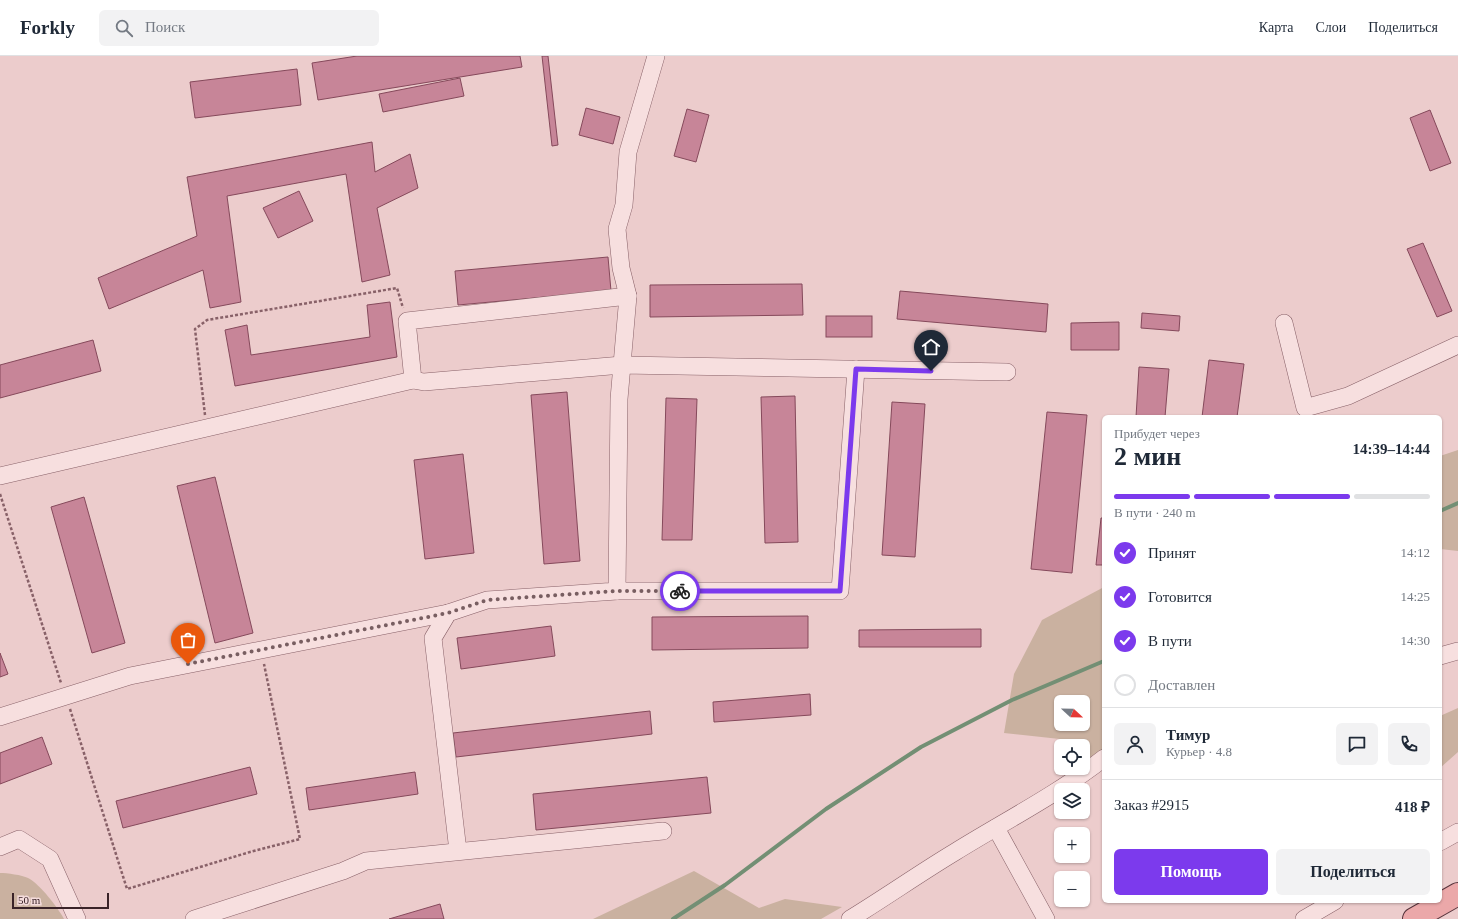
<!DOCTYPE html>
<html lang="ru">
<head>
<meta charset="utf-8">
<style>
	:root { --surface:#fff; --page:#f2f2f3; --text:#1f2937; --muted:#747a83; --line:#e0e1e3; --accent:#7c3aed }
	body { margin:0; font-family:Georgia,serif; background:var(--page); color:var(--text); height:100vh; display:flex; flex-direction:column; font-size:15px; white-space:nowrap }
	* { box-sizing:border-box; margin:0 }
	p { font-size:13px; color:var(--muted) }
	.icon { flex:none; width:22px; height:22px; fill:none; stroke:currentColor; stroke-width:2; stroke-linecap:round; stroke-linejoin:round }
	.map { position:relative; flex:1; overflow:hidden }
	.sheet { position:absolute; left:1102px; top:359px; width:340px; height:488px; display:flex; flex-direction:column; background:var(--surface); border-radius:6px; box-shadow:0 1px 3px #0004 }
	.sheet>* { flex:none }
	.needle { width:26px; rotate:112deg }
	.tools { position:absolute; left:1054px; top:639px; display:grid; gap:8px }
	.tools a { display:grid; place-items:center; width:36px; height:36px; border-radius:6px; background:var(--surface); box-shadow:0 1px 3px #0004; font-size:20px }
	.scale { position:absolute; left:12px; bottom:10px; width:97px; box-sizing:border-box; padding-left:4px; border:2px solid #3a2328; border-top:0; font-size:11px; line-height:14px; white-space:nowrap; color:#3a2328; -webkit-text-stroke:3px #f4dbdb; paint-order:stroke }
	.pin { position:absolute; display:grid; place-items:center; width:34px; height:34px; color:#fff; margin:-41px -17px; border-radius:50% 50% 50% 0; rotate:-45deg; box-shadow:0 0 4px #0007 }
	.pin .icon { rotate:45deg }
	.courier { position:absolute; display:grid; place-items:center; width:40px; height:40px; margin:-20px; border:3px solid #7c3aed; border-radius:50%; background:#fff; color:#222; box-shadow:0 1px 5px #0007 }
	.overview em { font-style:normal; font-weight:800 }
	.overview div { display:flex; flex-direction:column-reverse }
	.overview { display:flex; align-items:center; justify-content:space-between; height:68px; padding:0 12px }
	h1 { font-size:26px; font-weight:800; line-height:30px }
	.bar { display:grid; grid-template-columns:repeat(4,1fr); gap:6px 4px; align-content:center; height:48px; padding:0 12px }
	.bar i { height:5px; border-radius:3px; background:var(--line) }
	.bar .on { background:var(--accent) }
	.bar p { grid-column:span 4 }
	.line { display:flex; align-items:center; gap:10px; padding:0 12px; border-top:1px solid var(--line) }
	.line div { flex:1 }
	.round { display:grid; place-items:center; flex:none; width:42px; height:42px; border-radius:6px; background:var(--page) }
	ol { padding:0 12px; list-style:none }
	li { display:flex; align-items:center; gap:12px; height:44px }
	li p { margin-inline-start:auto }
	li .icon { padding:4px; border-radius:50%; background:var(--accent); color:#fff; stroke-width:4 }
	li:last-child { color:var(--muted) }
	li i { width:22px; height:22px; border:2px solid var(--line); border-radius:50% }
	.cta { display:flex; gap:8px; margin-top:auto; padding:8px 12px }
	.cta a { flex:1; height:46px; border-radius:6px; background:var(--accent); color:#fff; font-size:16px; font-weight:800; line-height:46px; text-align:center }
	.cta a+a { background:var(--page); color:var(--text) }
	header { display:flex; align-items:center; gap:24px; box-sizing:border-box; height:56px; padding:0 20px; background:var(--surface); border-bottom:1px solid var(--line) }
	header strong { font-size:19px }
	nav { display:flex; gap:22px; margin-inline-start:auto; font-size:14px }
	.search { width:280px; height:36px; background:var(--page); display:flex; align-items:center; gap:10px; box-sizing:border-box; padding:0 14px; border-radius:6px; color:var(--muted); font-size:15px }
	.map>svg:first-child { display:block }
	.green { fill:#cab1a0; fill-rule:evenodd }
	.lines { fill:none; stroke-linecap:round; stroke-linejoin:round }
	.stream { stroke:#738f74; stroke-width:4 }
	.building { fill:#c78598; stroke:#85495b }
	.minor-casing { stroke:#886168; stroke-width:18 }
	.major-casing { stroke:#57343c; stroke-width:24 }
	.path { stroke:#886168; stroke-width:2.5; stroke-dasharray:3 2; stroke-linecap:butt }
	.minor { stroke:#f7dfdf; stroke-width:17 }
	.major { stroke:#eba8a9; stroke-width:22 }
	.done { stroke:#785e61; stroke-width:4; stroke-dasharray:0 7.2 }
	.route { stroke:#7c3aed; stroke-width:5 }
</style>
</head>
<body>
<header>
<strong>Forkly</strong>
<div class="search"><svg class="icon" aria-label="search" viewBox="0 0 24 24"><circle cx="10" cy="10" r="6"/><path d="M15 15l6 6"/></svg>Поиск</div>
<nav><a>Карта</a><a>Слои</a><a>Поделиться</a></nav>
</header>
<div class="map">
<svg width="1458" height="863" viewBox="0 0 1458 863">
	<rect width="100%" height="100%" fill="#eccccc"/>
	<g class="green">
		<polygon points="1458,394 1458,495 1440,493 1440,400"/>
		<path d="M1104,531v181l-21,-17v-5h-7l-7,-6 -65,-7 10,-59 28,-54zM1061,646h22v22h-22z"/>
		<polygon points="1458,652 1458,696 1440,712 1440,660"/>
		<polygon points="694,815 759,852 785,843 842,851 821,863 593,863"/>
		<path d="M0,817c7,0 22,2 28,5 12,6 30,30 36,41h-64z"/>
	</g>
	<g class="lines">
		<g class="stream">
			<polyline points="1440,455 1458,447"/>
			<polyline points="673,863 725,829 826,753 921,691 1012,644 1104,605"/>
		</g>
	</g>
	<g class="building">
		<polygon points="357,0 520,0 522,11 318,44 312,7"/>
		<polygon points="542,0 548,0 558,89 552,90"/>
		<polygon points="297,13 301,49 195,62 190,26"/>
		<polygon points="460,22 464,40 383,56 379,38"/>
		<polygon points="586,52 620,61 613,88 579,79"/>
		<polygon points="687,53 709,59 696,106 674,100"/>
		<polygon points="1430,54 1451,107 1430,115 1410,62"/>
		<polygon points="372,86 375,116 410,98 418,132 377,152 390,219 362,226 346,118 227,140 241,246 210,252 203,214 109,253 98,222 197,180 187,121"/>
		<polygon points="299,135 313,165 278,182 263,152"/>
		<polygon points="1423,187 1452,255 1437,261 1407,193"/>
		<polygon points="608,201 611,235 458,249 455,215"/>
		<polygon points="802,228 803,259 650,261 650,229"/>
		<polygon points="900,235 1048,248 1046,276 897,263"/>
		<polygon points="390,246 397,301 235,330 225,274 247,269 251,299 370,281 367,249"/>
		<polygon points="1142,257 1180,260 1179,275 1141,272"/>
		<rect x="826" y="260" width="46" height="21"/>
		<polygon points="1119,266 1119,294 1071,294 1071,267"/>
		<polygon points="93,284 101,315 0,342 0,309"/>
		<polygon points="1209,304 1244,308 1237,361 1202,361"/>
		<polygon points="1139,311 1169,313 1165,361 1136,361"/>
		<polygon points="567,336 580,505 544,508 531,339"/>
		<polygon points="795,340 798,486 765,487 761,341"/>
		<polygon points="666,342 697,343 692,484 662,484"/>
		<polygon points="892,346 925,348 915,501 882,499"/>
		<polygon points="1047,356 1087,359 1072,517 1031,513"/>
		<polygon points="463,398 474,497 425,503 414,404"/>
		<polygon points="215,421 253,577 215,587 177,430"/>
		<polygon points="84,441 125,587 92,597 51,451"/>
		<polygon points="1101,462 1104,462 1104,509 1096,509"/>
		<polygon points="808,560 808,592 652,594 652,561"/>
		<polygon points="551,570 555,600 461,613 457,582"/>
		<polygon points="981,573 981,591 859,591 859,574"/>
		<polygon points="0,597 8,618 0,621"/>
		<polygon points="810,638 811,659 714,666 713,646"/>
		<polygon points="650,655 652,678 456,701 453,677"/>
		<polygon points="42,681 52,708 0,728 0,697"/>
		<polygon points="250,711 257,738 123,772 116,745"/>
		<polygon points="415,716 418,738 309,754 306,732"/>
		<polygon points="707,721 711,757 536,774 533,738"/>
		<polygon points="440,848 444,863 389,863"/>
	</g>
	<g class="lines">
		<defs>
			<g id="minor">
				<polyline points="628,240 407,265 413,324 424,326 622,309 1007,316"/>
				<polyline points="1284,267 1305,352 1348,340 1458,289"/>
				<polyline points="0,420 413,324"/>
				<polyline points="617,535 840,535 856,313"/>
				<polyline points="1440,600 1458,595"/>
				<polyline points="0,661 130,620 448,557"/>
				<polyline points="996,772 1046,863"/>
				<polyline points="1440,786 1458,776"/>
				<polyline points="0,791 19,783 50,803 77,863"/>
				<polyline points="458,795 433,582 448,557 487,544 617,535 619,343 628,240 621,212 617,173 624,149 628,96 656,0"/>
				<polyline points="194,863 343,815 366,805 663,775"/>
				<path d="M850,863c36,-22 70,-46 105,-67 50,-31 103,-58 149,-94"/>
				<polyline points="1304,863 1335,845"/>
			</g>
			<polyline id="major" points="1414,863 1458,838"/>
		</defs>
		<use href="#minor" class="minor-casing"/>
		<use href="#major" class="major-casing"/>
		<g class="path">
			<polyline points="205,359 195,273 207,264 397,232 403,252"/>
			<polyline points="0,438 61,627"/>
			<polyline points="70,653 127,833 250,796 300,783 264,608"/>
		</g>
		<use href="#minor" class="minor"/>
		<use href="#major" class="major"/>
	</g>
	<g class="lines">
		<polyline class="done" points="188,608 448,557 487,544 617,535 680,535"/>
		<polyline class="route" points="680,535 840,535 856,313 931,315"/>
	</g>
</svg>
<div class="tools">
<a><svg class="needle" viewBox="-14 -14 28 28"><path d="M0-13l5 13h-10z" fill="#e53935"/><path d="M0 13l5-13h-10z" fill="#747a83"/></svg></a>
<a><svg class="icon" aria-label="locate" viewBox="0 0 24 24"><circle cx="12" cy="12" r="6"/><path d="M12 2v4M12 18v4M2 12h4M18 12h4"/></svg></a>
<a><svg class="icon" aria-label="layers" viewBox="0 0 24 24"><path d="M12 4l9 5-9 5-9-5zM3 14l9 5 9-5"/></svg></a>
<a>+</a>
<a>−</a>
</div>
<div class="scale">50 m</div>
<div class="pin" style="left:188px;top:608px;background:#ea580c"><svg class="icon" aria-label="bag" viewBox="0 0 24 24"><path d="M5 8h14l-1 12H6zM9 8a3 3 0 0 1 6 0"/></svg></div>
<div class="pin" style="left:931px;top:315px;background:#1f2937"><svg class="icon" aria-label="home" viewBox="0 0 24 24"><path d="M3 11l9-7 9 7M6 9v11h12V9"/></svg></div>
<div class="courier" style="left:680px;top:535px"><svg class="icon" aria-label="bike" viewBox="0 0 24 24"><circle cx="6" cy="16" r="4"/><circle cx="18" cy="16" r="4"/><path d="M6 16l4-8h5l3 8M10 8l3 8H6M13 5h3"/></svg></div>
<section class="sheet">
<div class="overview"><div><h1>2 мин</h1><p>Прибудет через</p></div><em>14:39–14:44</em></div>
<div class="bar"><i class="on"></i><i class="on"></i><i class="on"></i><i></i><p>В пути · 240 m</p></div>
<ol>
<li><svg class="icon" aria-label="check" viewBox="0 0 24 24"><path d="M5 12l5 5 9-10"/></svg>Принят<p>14:12</p></li>
<li><svg class="icon" aria-label="check" viewBox="0 0 24 24"><path d="M5 12l5 5 9-10"/></svg>Готовится<p>14:25</p></li>
<li><svg class="icon" aria-label="check" viewBox="0 0 24 24"><path d="M5 12l5 5 9-10"/></svg>В пути<p>14:30</p></li>
<li><i></i>Доставлен</li>
</ol>
<div class="line" style="height:72px"><a class="round"><svg class="icon" aria-label="person" viewBox="0 0 24 24"><circle cx="12" cy="8" r="4"/><path d="M4 21q1-7 8-7t8 7"/></svg></a><div><b>Тимур</b><p>Курьер · 4.8</p></div><a class="round"><svg class="icon" aria-label="chat" viewBox="0 0 24 24"><path d="M4 5h16v11H9l-5 4z"/></svg></a><a class="round"><svg class="icon" aria-label="phone" viewBox="0 0 24 24"><path d="M5 4h4l2 5-3 2q2 4 5 5l2-3 5 2v4C11 20 4 13 5 4z"/></svg></a></div>
<div class="line" style="height:52px"><div>Заказ #2915</div><b>418 ₽</b></div>
<div class="cta"><a>Помощь</a><a>Поделиться</a></div>
</section>
</div>
</body>
</html>
